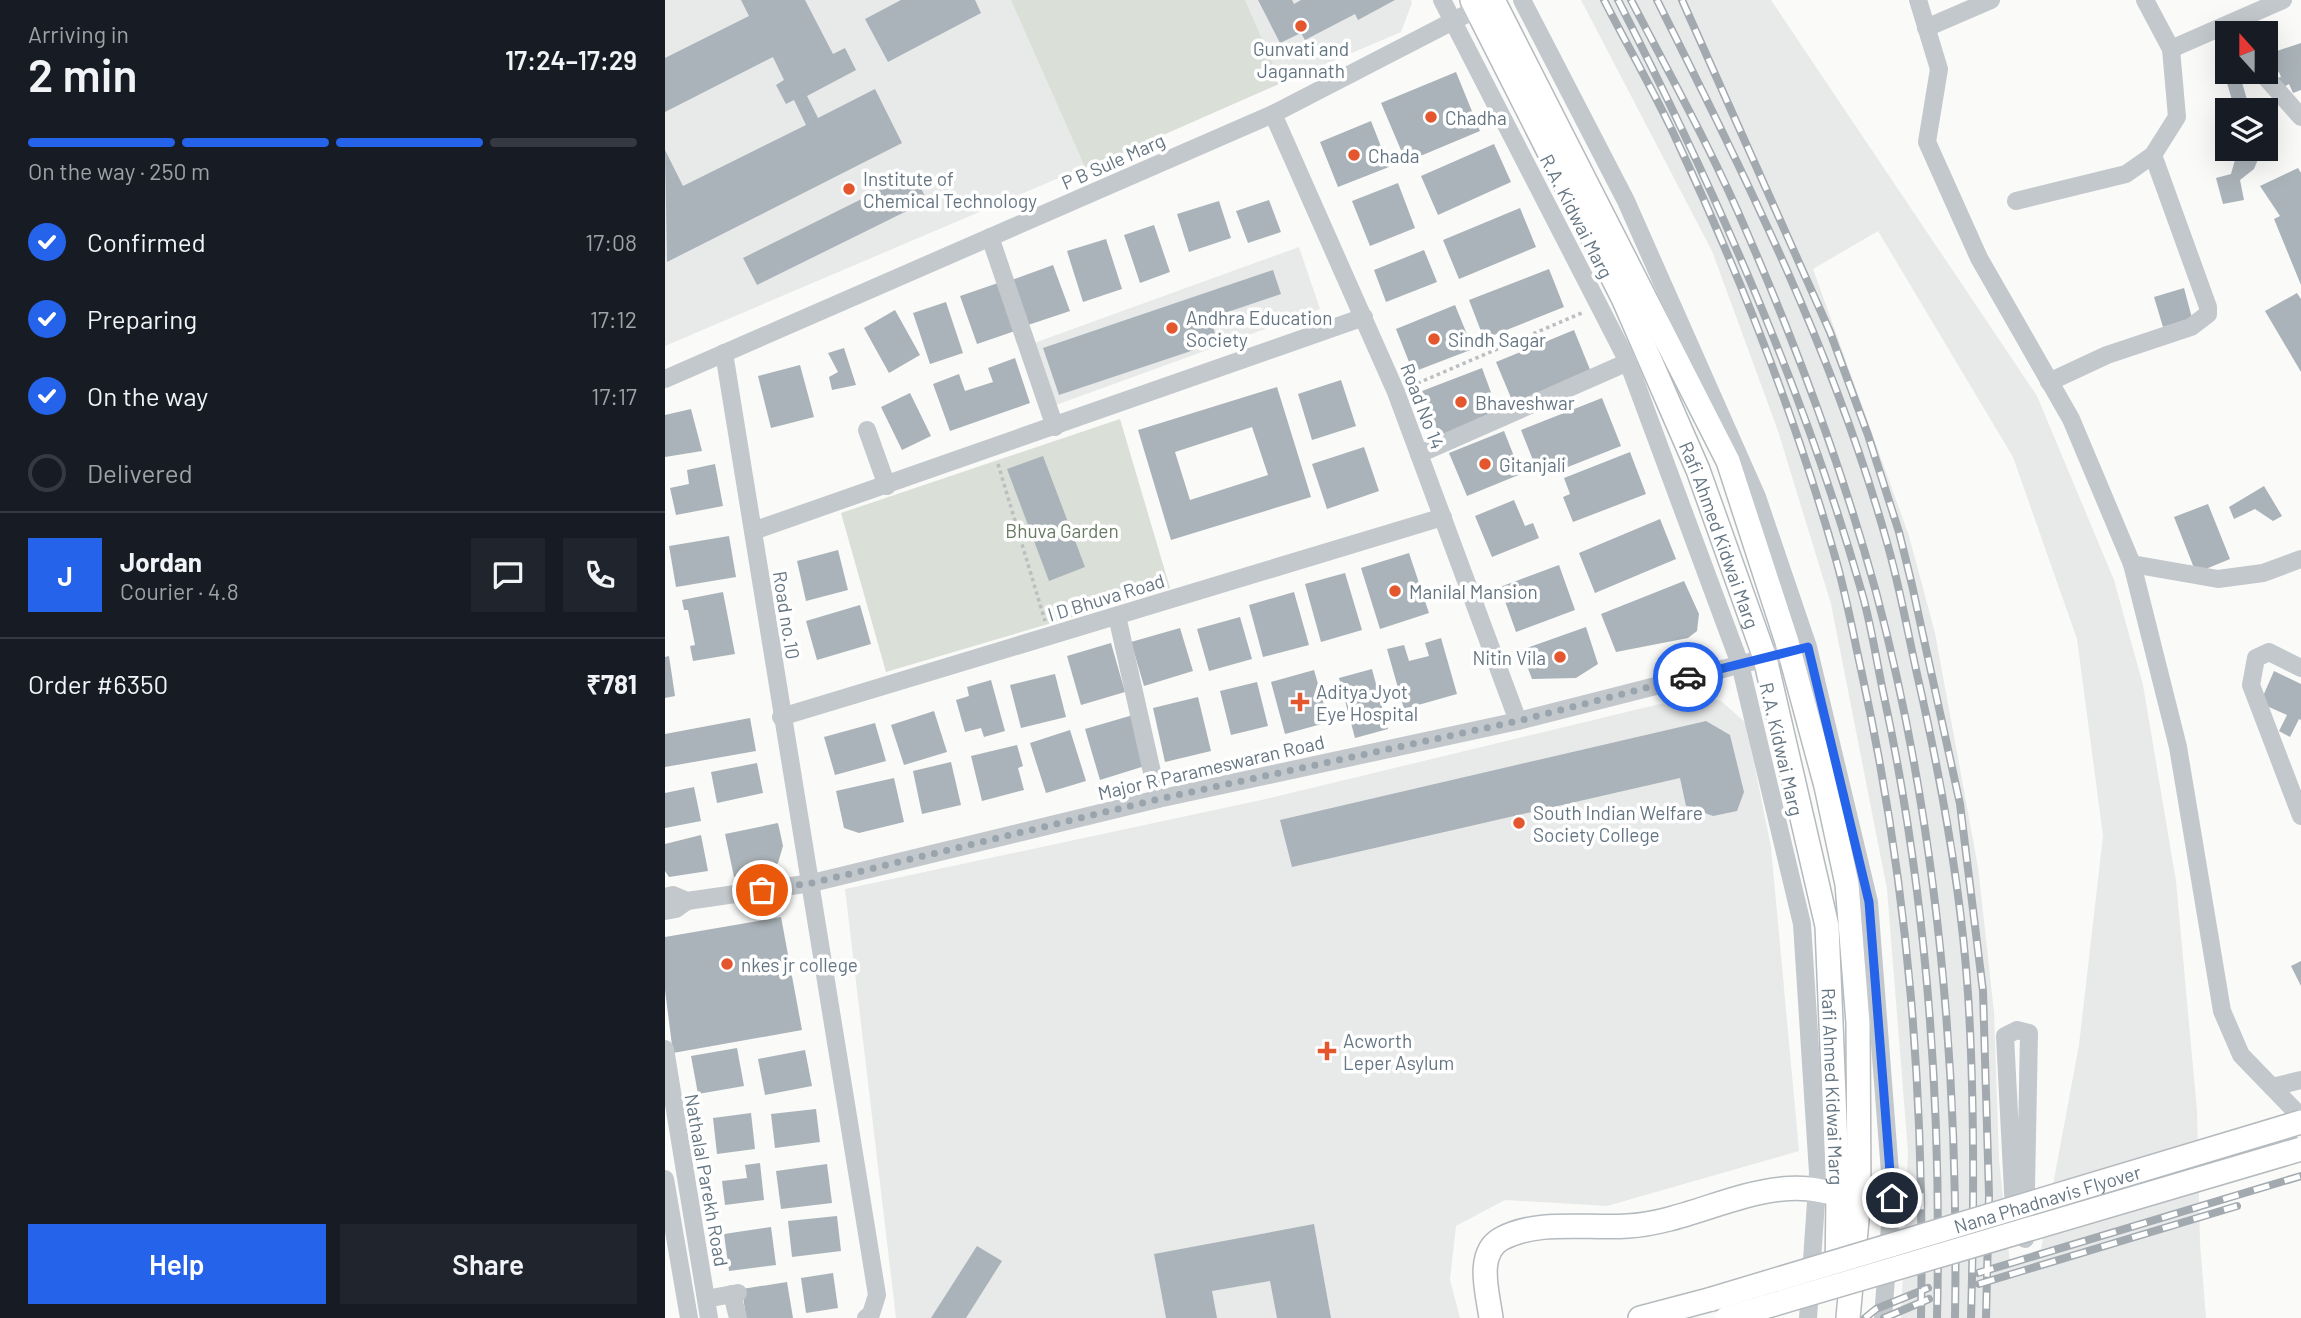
<!DOCTYPE html>
<html lang="en">
<head>
<meta charset="utf-8">
<style>
	:root { --surface:#171b24; --page:#20242c; --text:#f1f3f6; --muted:#9ea1a6; --line:#363941; --accent:#2563eb }
	body { margin:0; font-family:Barlow,sans-serif; background:var(--page); color:var(--text); height:100vh; display:flex; flex-direction:column; font-size:26px; white-space:nowrap }
	* { box-sizing:border-box; margin:0 }
	p { font-size:23px; color:var(--muted) }
	.icon { flex:none; width:38px; height:38px; fill:none; stroke:currentColor; stroke-width:2; stroke-linecap:round; stroke-linejoin:round }
	.map { position:relative; flex:1; overflow:hidden }
	.sheet { display:flex; flex-direction:column; background:var(--surface); width:665px }
	.sheet>* { flex:none }
	.needle { width:46px; rotate:339deg }
	.tools { position:absolute; left:1550px; top:21px; display:grid; gap:14px }
	.tools a { display:grid; place-items:center; width:63px; height:63px; border-radius:0px; background:var(--surface); box-shadow:0 7px 28px #0002; font-size:35px }
	.pin { position:absolute; display:grid; place-items:center; width:60px; height:60px; color:#fff; margin:-30px; border:4px solid #fff; border-radius:50%; box-shadow:0 2px 7px #0007 }
	.courier { position:absolute; display:grid; place-items:center; width:70px; height:70px; margin:-35px; border:5px solid #2563eb; border-radius:50%; background:#fff; color:#222; box-shadow:0 2px 9px #0007 }
	.headline em { font-style:normal; font-weight:600 }
	.headline div { display:flex; flex-direction:column-reverse }
	.headline { display:flex; align-items:center; justify-content:space-between; height:119px; padding:0 28px }
	h1 { font-size:46px; font-weight:600; line-height:52px }
	.bar { display:grid; grid-template-columns:repeat(4,1fr); gap:10px 7px; align-content:center; height:84px; padding:0 28px }
	.bar i { height:9px; border-radius:5px; background:var(--line) }
	.bar .current { background:var(--accent) }
	.bar p { grid-column:span 4 }
	.line { display:flex; align-items:center; gap:18px; padding:0 28px; border-top:2px solid var(--line) }
	.line div { flex:1 }
	.round { display:grid; place-items:center; flex:none; width:74px; height:74px; border-radius:0px; background:var(--page) }
	ol { padding:0 28px; list-style:none }
	li { display:flex; align-items:center; gap:21px; height:77px }
	li p { margin-inline-start:auto }
	li .icon { padding:7px; border-radius:50%; background:var(--accent); color:#fff; stroke-width:4 }
	li:last-child { color:var(--muted) }
	li i { width:38px; height:38px; border:4px solid var(--line); border-radius:50% }
	.primary-button { display:flex; gap:14px; margin-top:auto; padding:14px 28px }
	.primary-button a { flex:1; height:80px; border-radius:0px; background:var(--accent); color:#fff; font-size:28px; font-weight:600; line-height:80px; text-align:center }
	.primary-button a+a { background:var(--page); color:var(--text) }
	main { display:flex; flex:1; min-height:0 }
	.map>svg:first-child { display:block }
	.built { fill:#e8e9e9; fill-rule:evenodd }
	.green { fill:#dadfd7 }
	.building { fill:#aab3b9; fill-rule:evenodd }
	.lines { fill:none; stroke-linecap:round; stroke-linejoin:round }
	.major-casing { stroke:#b5babe; stroke-width:26 }
	.path { stroke:#bbbfc2; stroke-width:3.5; stroke-dasharray:3.5 3.5; stroke-linecap:butt }
	.minor { stroke:#c3c8cc; stroke-width:18 }
	.major { stroke:#fff; stroke-width:23 }
	.rail-casing { stroke:#a2aab0; stroke-width:8 }
	.rail { stroke:#fff; stroke-width:5; stroke-dasharray:16; stroke-linecap:butt }
	.major-bridge-casing { stroke:#b5babe; stroke-width:26; stroke-linecap:butt }
	.major-bridge { stroke:#fff; stroke-width:23 }
	.done { stroke:#99a4ac; stroke-width:7; stroke-dasharray:0 12.6 }
	.route { stroke:#2563eb; stroke-width:9 }
	.poi-dot { fill:#e4572e; stroke:#fff; stroke-width:2.5 }
	.labels { text-anchor:middle; dominant-baseline:central; stroke-width:7; stroke-linejoin:round; paint-order:stroke }
	.poi-label { font-size:19px; fill:#657683; stroke:#fff; text-anchor:start }
	.street-label { font-size:19px; fill:#657683; stroke:#fff }
	.park-label { font-size:19px; fill:#687a64; stroke:#fff }
</style>
</head>
<body>
<main>
<section class="sheet">
<div class="headline"><div><h1>2 min</h1><p>Arriving in</p></div><em>17:24–17:29</em></div>
<div class="bar"><i class="current"></i><i class="current"></i><i class="current"></i><i></i><p>On the way · 250 m</p></div>
<ol>
<li><svg class="icon" aria-label="check" viewBox="0 0 24 24"><path d="M5 12l5 5 9-10"/></svg>Confirmed<p>17:08</p></li>
<li><svg class="icon" aria-label="check" viewBox="0 0 24 24"><path d="M5 12l5 5 9-10"/></svg>Preparing<p>17:12</p></li>
<li><svg class="icon" aria-label="check" viewBox="0 0 24 24"><path d="M5 12l5 5 9-10"/></svg>On the way<p>17:17</p></li>
<li><i></i>Delivered</li>
</ol>
<div class="line" style="height:126px"><b class="round" style="background:var(--accent);color:#fff">J</b><div><b>Jordan</b><p>Courier · 4.8</p></div><a class="round"><svg class="icon" aria-label="chat" viewBox="0 0 24 24"><path d="M4 5h16v11H9l-5 4z"/></svg></a><a class="round"><svg class="icon" aria-label="phone" viewBox="0 0 24 24"><path d="M5 4h4l2 5-3 2q2 4 5 5l2-3 5 2v4C11 20 4 13 5 4z"/></svg></a></div>
<div class="line" style="height:91px"><div>Order #6350</div><b>₹781</b></div>
<div class="primary-button"><a>Help</a><a>Share</a></div>
</section>
<div class="map">
<svg width="1636" height="1318" viewBox="0 0 1636 1318">
	<rect width="100%" height="100%" fill="#fafaf8"/>
	<g class="built">
		<polygon points="0,0 746,0 747,3 736,32 0,346"/>
		<path d="M916,0h190l266,396 77,184 29,105 33,196 21,230 3,132 6,75h-305l7,-166 -21,-263 -56,-285 -53,-173 -66,-180zM1213,231l135,226 64,182 26,197 -24,209 -38,204 -31,14 -11,-104 -5,-147 -16,-145 -43,-234 -26,-97 -96,-267z"/>
		<polygon points="634,247 655,309 380,409 358,347"/>
		<polygon points="1032,695 1056,701 1081,723 1106,847 1134,1151 942,1206 840,1200 791,1226 785,1280 795,1318 231,1318 180,889 601,799"/>
	</g>
	<g class="green">
		<polygon points="346,0 580,0 616,83 421,169"/>
		<polygon points="455,419 505,588 221,672 176,513"/>
	</g>
	<g class="building">
		<polygon points="76,0 140,0 168,54 180,48 191,70 142,96 153,118 210,89 237,143 2,262 0,150 18,186 141,125 129,100 121,104 111,85 119,80 108,57 0,112 0,58 84,16"/>
		<polygon points="236,0 310,0 316,13 223,62 200,19"/>
		<polygon points="593,0 627,0 629,4 636,0 730,0 693,20 690,14 640,40 636,33 615,43"/>
		<polygon points="1636,43 1636,90 1628,93 1624,84 1617,88 1612,78 1616,77 1614,72 1610,74 1604,63 1610,60 1606,53"/>
		<polygon points="791,72 815,131 741,162 716,103"/>
		<polygon points="1576,79 1585,110 1570,110 1562,83"/>
		<polygon points="706,121 724,167 673,187 655,142"/>
		<polygon points="829,144 846,182 773,215 756,176"/>
		<polygon points="1573,149 1597,150 1589,169 1575,180 1579,200 1558,204 1551,178 1566,174"/>
		<polygon points="1633,168 1636,173 1636,285 1609,219 1615,216 1595,186"/>
		<polygon points="249,173 262,201 92,285 78,258"/>
		<polygon points="733,183 750,228 705,246 687,201"/>
		<polygon points="604,200 616,232 583,243 571,211"/>
		<polygon points="554,201 566,238 524,252 512,214"/>
		<polygon points="855,208 871,247 794,279 778,240"/>
		<polygon points="489,225 505,272 475,283 459,235"/>
		<polygon points="441,239 457,289 418,302 402,251"/>
		<polygon points="759,250 772,282 721,302 709,270"/>
		<polygon points="388,265 405,311 360,326 344,281"/>
		<polygon points="884,269 899,307 819,339 804,300"/>
		<polygon points="608,270 616,294 545,318 553,342 394,395 378,348"/>
		<polygon points="333,283 350,331 312,344 295,296"/>
		<polygon points="1519,288 1527,318 1498,327 1489,297"/>
		<polygon points="1632,293 1636,299 1636,372 1600,311"/>
		<polygon points="281,302 298,353 265,364 248,313"/>
		<polygon points="790,305 808,349 748,372 731,329"/>
		<polygon points="230,310 255,355 224,373 199,328"/>
		<polygon points="909,330 926,372 849,405 831,362"/>
		<polygon points="179,348 191,385 167,390 164,377 173,372 163,353"/>
		<polygon points="350,358 365,403 285,431 268,384 294,374 300,391 328,382 323,368"/>
		<polygon points="135,365 149,417 106,428 93,376"/>
		<polygon points="817,368 834,414 775,437 757,391"/>
		<polygon points="676,380 691,426 647,440 633,394"/>
		<path d="M612,387l34,110 -140,43 -33,-110zM587,427l16,48 -78,25 -15,-48z"/>
		<polygon points="245,393 266,436 237,450 216,407"/>
		<polygon points="937,398 956,446 875,478 856,430"/>
		<polygon points="26,409 37,451 0,457 0,415"/>
		<polygon points="839,431 856,474 802,496 784,453"/>
		<polygon points="699,447 714,491 662,509 647,464"/>
		<polygon points="965,452 981,494 908,522 898,497 905,494 899,478"/>
		<polygon points="378,456 420,567 384,581 342,469"/>
		<polygon points="50,464 58,506 11,515 5,488 24,484 22,470"/>
		<polygon points="1599,486 1617,516 1608,521 1590,509 1569,519 1564,507"/>
		<polygon points="849,500 860,526 868,523 874,538 827,557 810,516"/>
		<polygon points="1543,504 1565,559 1531,573 1509,517"/>
		<polygon points="995,519 1011,559 930,593 914,553"/>
		<polygon points="64,536 71,577 11,587 4,546"/>
		<polygon points="173,550 183,590 141,601 132,561"/>
		<polygon points="744,553 764,613 715,629 696,568"/>
		<polygon points="894,565 910,610 851,632 835,587"/>
		<polygon points="680,573 697,630 656,642 640,584"/>
		<polygon points="1019,581 1034,614 1032,631 1023,638 951,652 936,614"/>
		<polygon points="58,592 70,654 28,661 25,646 30,645 23,610 19,610 17,600"/>
		<polygon points="629,592 644,645 598,657 584,605"/>
		<polygon points="195,605 206,644 152,660 141,621"/>
		<polygon points="575,617 587,659 544,671 532,629"/>
		<polygon points="921,627 933,664 911,678 867,679 856,650"/>
		<polygon points="515,628 528,671 479,686 466,642"/>
		<polygon points="776,638 792,694 739,709 722,649 739,645 744,661 764,656 760,643"/>
		<polygon points="446,643 460,692 416,705 402,656"/>
		<polygon points="4,656 10,696 0,698 0,657"/>
		<polygon points="707,669 723,729 690,738 674,678"/>
		<polygon points="649,670 664,722 620,734 606,682"/>
		<polygon points="1609,671 1636,684 1636,720 1634,719 1625,737 1614,731 1622,715 1595,703"/>
		<polygon points="390,674 401,717 356,728 345,685"/>
		<polygon points="326,680 340,731 319,737 316,728 300,732 291,700 304,696 302,687"/>
		<polygon points="592,682 603,726 566,735 555,691"/>
		<polygon points="533,697 546,751 500,762 488,708"/>
		<polygon points="269,711 282,752 239,765 226,725"/>
		<polygon points="468,715 483,765 435,780 420,729"/>
		<polygon points="85,718 91,751 0,767 0,734"/>
		<polygon points="1041,721 1065,735 1079,792 1072,811 1048,816 1021,806 1015,778 627,867 615,820"/>
		<polygon points="210,723 221,761 170,775 159,737"/>
		<polygon points="405,730 421,781 381,793 365,743"/>
		<polygon points="352,745 358,766 353,768 359,790 317,801 306,756"/>
		<polygon points="286,762 296,805 257,814 248,771"/>
		<polygon points="92,763 98,793 52,803 46,772"/>
		<polygon points="229,778 239,822 194,833 179,828 171,791"/>
		<polygon points="29,787 36,821 0,828 0,793"/>
		<polygon points="113,823 118,846 113,863 106,869 69,877 60,834"/>
		<polygon points="36,835 43,871 4,877 0,871 0,844"/>
		<polygon points="116,917 137,1030 8,1053 0,990 0,937"/>
		<polygon points="1636,961 1636,986 1626,966"/>
		<polygon points="72,1048 79,1086 33,1094 26,1056"/>
		<polygon points="140,1050 147,1086 100,1095 93,1059"/>
		<polygon points="151,1109 155,1142 110,1148 106,1114"/>
		<polygon points="86,1113 90,1149 52,1154 48,1118"/>
		<polygon points="95,1163 99,1200 60,1205 57,1181 82,1178 80,1165"/>
		<polygon points="162,1164 167,1203 116,1209 111,1171"/>
		<polygon points="172,1216 176,1251 127,1257 123,1221"/>
		<polygon points="649,1224 666,1318 612,1318 605,1281 547,1291 552,1318 501,1318 489,1254"/>
		<polygon points="106,1227 111,1265 64,1271 59,1234"/>
		<polygon points="312,1246 337,1261 301,1318 266,1318"/>
		<polygon points="168,1273 173,1308 141,1313 136,1278"/>
		<polygon points="122,1282 128,1318 81,1318 77,1289"/>
	</g>
	<g class="lines">
		<defs>
			<g id="major">
				<path id="s1" d="M807,0l151,298 75,172 67,188 62,268 11,268 -1,86"/>
				<polyline points="828,0 1063,461 1122,642 1161,786 1182,884 1193,1023 1194,1198 1183,1318"/>
				<path d="M826,1318c-3,-24 -16,-64 10,-79 36,-20 88,-10 127,-13 52,-3 102,-32 154,-37 26,-3 44,3 68,8"/>
				<polyline points="975,1318 1047,1299"/>
			</g>
		</defs>
		<use href="#major" class="major-casing"/>
		<g class="path">
			<polyline points="746,386 919,312"/>
			<polyline points="333,464 380,621"/>
		</g>
		<g class="minor">
			<polyline points="777,0 963,362 1075,664 1137,924 1153,1173 1143,1318"/>
			<polyline points="857,0 961,201 1092,497 1143,647 1204,902 1227,1198 1218,1318"/>
			<polyline points="1253,0 1274,69 1262,142 1314,258 1406,419 1467,564 1513,747 1557,1011 1576,1055 1636,1117"/>
			<polyline points="1480,0 1506,49 1618,0"/>
			<polyline points="1261,28 1326,0"/>
			<polyline points="1596,72 1636,117"/>
			<polyline points="608,114 731,392 853,721"/>
			<polyline points="1351,201 1461,174 1488,155 1512,117 1506,49"/>
			<polyline points="325,237 390,427"/>
			<polyline points="59,353 212,1295 206,1314 201,1318"/>
			<polyline points="0,379 608,114 821,4"/>
			<polyline points="1384,382 1442,355 1526,327 1543,314 1543,307 1488,155"/>
			<polyline points="202,430 222,486"/>
			<polyline points="754,454 963,362"/>
			<polyline points="88,531 699,317"/>
			<polyline points="1467,564 1553,579 1598,573 1636,559"/>
			<polyline points="452,616 493,799"/>
			<polyline points="1636,668 1604,652 1591,658 1586,685 1636,816"/>
			<polyline points="116,717 778,517"/>
			<polyline points="0,897 8,895 22,901 147,883 493,799 853,721 1136,649"/>
			<polyline points="0,911 11,909 22,901"/>
			<polyline points="0,1049 44,1318"/>
			<polyline points="1607,1087 1636,1080"/>
			<polyline points="0,1179 24,1318"/>
			<polyline points="1194,1198 1227,1198"/>
			<polyline points="1349,1211 1340,1036 1352,1030 1364,1033 1360,1239"/>
			<polyline points="67,1294 73,1318"/>
			<polyline points="41,1299 73,1293"/>
		</g>
		<use href="#major" class="major"/>
		<defs>
			<g id="rail">
				<path d="M939,0c24,47 51,93 73,141 62,132 117,272 157,412 12,40 19,81 28,121 47,215 63,424 59,644"/>
				<path d="M953,0c97,190 185,387 244,593 10,35 15,72 23,108 43,202 57,410 52,617"/>
				<path d="M966,0c40,77 83,154 117,235 50,115 95,236 128,357 63,236 83,483 79,726"/>
				<path d="M992,0c87,174 176,351 229,539 13,44 21,90 31,135 24,105 44,212 51,320 7,107 6,216 3,324"/>
				<polyline points="1017,0 1165,332 1203,435 1234,532 1247,585 1295,804 1318,991 1324,1195 1321,1318"/>
				<polyline points="1313,1273 1636,1176"/>
				<polyline points="1314,1284 1572,1206"/>
				<polyline points="1200,1318 1211,1309 1263,1288"/>
				<polyline points="1219,1318 1264,1299"/>
			</g>
		</defs>
		<use href="#rail" class="rail-casing"/>
		<use href="#rail" class="rail"/>
		<defs>
			<g id="major-bridge">
				<path id="s2" d="M1047,1299l589,-177"/>
				<polyline points="1062,1318 1636,1149"/>
			</g>
		</defs>
		<use href="#major-bridge" class="major-bridge-casing"/>
		<use href="#major-bridge" class="major-bridge"/>
	</g>
	<g class="lines">
		<polyline class="done" points="97,890 147,883 494,799 853,721 1023,677"/>
		<polyline class="route" points="1023,677 1143,647 1204,902 1227,1198"/>
	</g>
	<g class="poi-dot">
		<circle cx="636" cy="26" r="7"/>
		<circle cx="766" cy="117" r="7"/>
		<circle cx="689" cy="155" r="7"/>
		<circle cx="184" cy="189" r="7"/>
		<circle cx="507" cy="328" r="7"/>
		<circle cx="769" cy="339" r="7"/>
		<circle cx="796" cy="402" r="7"/>
		<circle cx="820" cy="464" r="7"/>
		<circle cx="730" cy="591" r="7"/>
		<circle cx="895" cy="657" r="7"/>
		<path d="M631.5 691.5h7v7h7v7h-7v7h-7v-7h-7v-7h7z"/>
		<circle cx="854" cy="823" r="7"/>
		<circle cx="62" cy="964" r="7"/>
		<path d="M658.5 1040.5h7v7h7v7h-7v7h-7v-7h-7v-7h7z"/>
	</g>
	<g class="labels">
		<g class="poi-label">
			<text x="636" y="48" text-anchor="middle">Gunvati and<tspan x="636" dy="22">Jagannath</tspan></text>
			<text x="780" y="117">Chadha</text>
			<text x="703" y="155">Chada</text>
			<text x="198" y="178">Institute of<tspan x="198" dy="22">Chemical Technology</tspan></text>
			<text x="521" y="317">Andhra Education<tspan x="521" dy="22">Society</tspan></text>
			<text x="783" y="339">Sindh Sagar</text>
			<text x="810" y="402">Bhaveshwar</text>
			<text x="834" y="464">Gitanjali</text>
			<text x="744" y="591">Manilal Mansion</text>
			<text x="881" y="657" text-anchor="end">Nitin Vila</text>
			<text x="651" y="691">Aditya Jyot<tspan x="651" dy="22">Eye Hospital</tspan></text>
			<text x="868" y="812">South Indian Welfare<tspan x="868" dy="22">Society College</tspan></text>
			<text x="76" y="964">nkes jr college</text>
			<text x="678" y="1040">Acworth<tspan x="678" dy="22">Leper Asylum</tspan></text>
		</g>
		<g class="street-label">
			<text transform="translate(448 161) rotate(-24)">P B Sule Marg</text>
			<text transform="translate(912 216) rotate(63)">R.A. Kidwai Marg</text>
			<text transform="translate(758 406) rotate(69)">Road No 14</text>
			<text stroke="none"><textPath href="#s1" startOffset="590">Rafi Ahmed Kidwai Marg</textPath></text>
			<text transform="translate(441 597) rotate(-17)">I D Bhuva Road</text>
			<text transform="translate(122 615) rotate(81)">Road no.10</text>
			<text transform="translate(1117 749) rotate(77)">R.A. Kidwai Marg</text>
			<text transform="translate(546 767) rotate(-13)">Major R Parameswaran Road</text>
			<text stroke="none"><textPath href="#s1" startOffset="1157">Rafi Ahmed Kidwai Marg</textPath></text>
			<text transform="translate(42 1180) rotate(80)">Nathalal Parekh Road</text>
			<text stroke="none"><textPath href="#s2" startOffset="350">Nana Phadnavis Flyover</textPath></text>
		</g>
		<g class="park-label">
			<text x="397" y="530">Bhuva Garden</text>
		</g>
	</g>
</svg>
<div class="tools">
<a><svg class="needle" viewBox="-14 -14 28 28"><path d="M0-13l5 13h-10z" fill="#e53935"/><path d="M0 13l5-13h-10z" fill="#9ea1a6"/></svg></a>
<a><svg class="icon" aria-label="layers" viewBox="0 0 24 24"><path d="M12 4l9 5-9 5-9-5zM3 14l9 5 9-5"/></svg></a>
</div>
<div class="pin" style="left:97px;top:890px;background:#ea580c"><svg class="icon" aria-label="bag" viewBox="0 0 24 24"><path d="M5 8h14l-1 12H6zM9 8a3 3 0 0 1 6 0"/></svg></div>
<div class="pin" style="left:1227px;top:1198px;background:#1f2937"><svg class="icon" aria-label="home" viewBox="0 0 24 24"><path d="M3 11l9-7 9 7M6 9v11h12V9"/></svg></div>
<div class="courier" style="left:1023px;top:677px"><svg class="icon" aria-label="car" viewBox="0 0 24 24"><path d="M5 17H2v-5l4-1 3-4h7l3 4 3 1v5h-3M9 17h6M6 11h13"/><circle cx="7" cy="17" r="2"/><circle cx="17" cy="17" r="2"/></svg></div>
</div>
</main>
</body>
</html>
